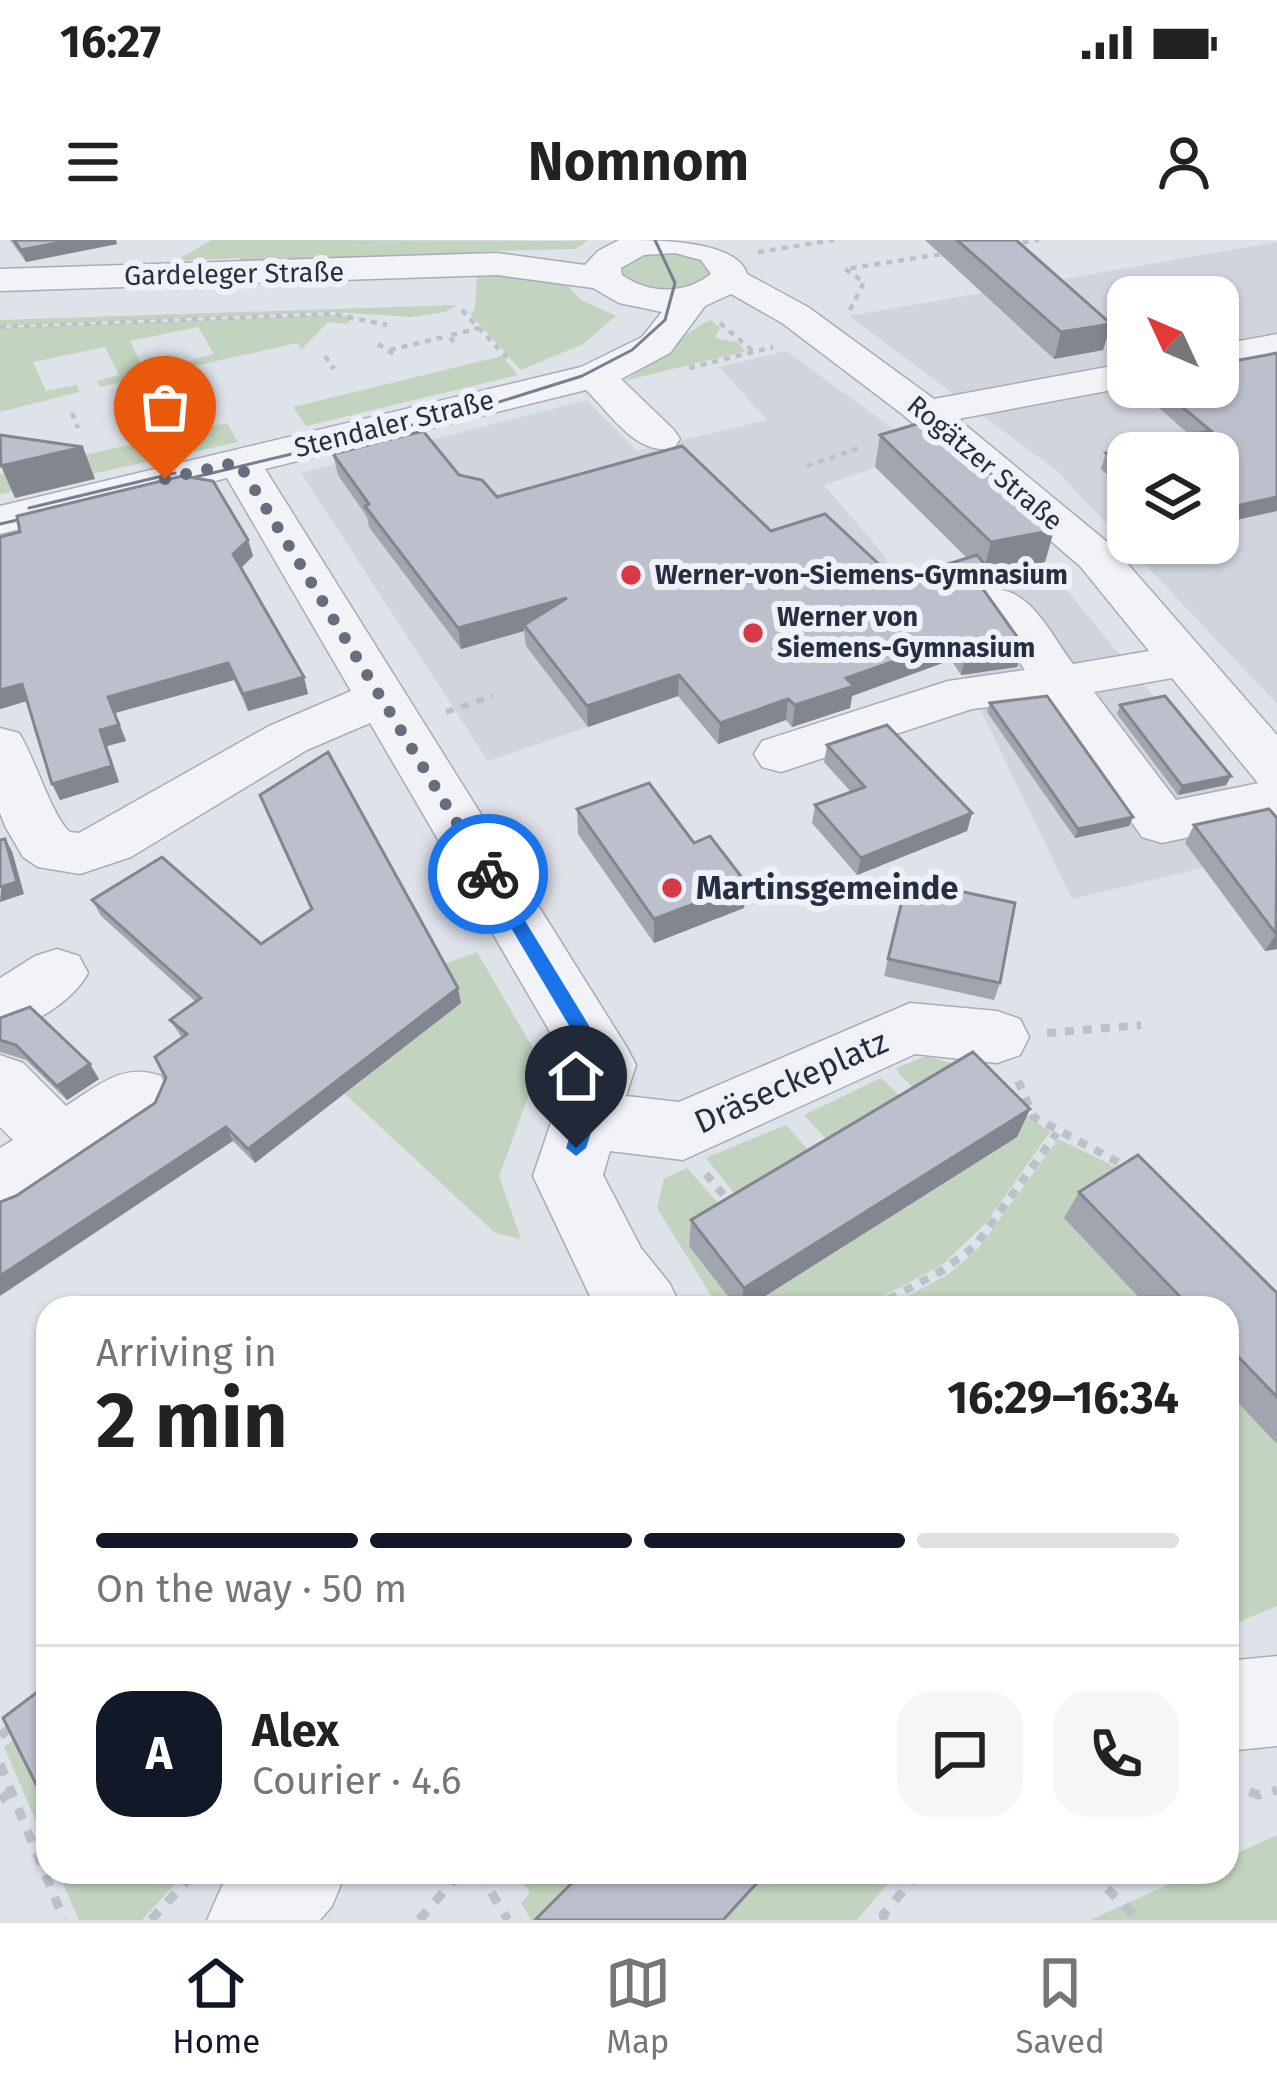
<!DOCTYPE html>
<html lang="en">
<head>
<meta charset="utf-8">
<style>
	:root { --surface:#fff; --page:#f6f6f6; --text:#222; --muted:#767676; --line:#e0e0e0; --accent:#111827 }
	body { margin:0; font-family:"Fira Sans",sans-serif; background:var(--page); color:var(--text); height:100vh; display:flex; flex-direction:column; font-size:45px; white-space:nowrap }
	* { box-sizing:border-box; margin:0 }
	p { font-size:39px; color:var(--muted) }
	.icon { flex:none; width:66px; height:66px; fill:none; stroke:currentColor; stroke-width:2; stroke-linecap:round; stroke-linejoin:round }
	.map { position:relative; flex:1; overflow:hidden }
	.sheet { position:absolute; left:36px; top:1056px; width:1203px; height:588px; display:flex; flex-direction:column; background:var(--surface); border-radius:36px; box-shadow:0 3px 9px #0004 }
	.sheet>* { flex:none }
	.needle { width:78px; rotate:314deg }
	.tools { position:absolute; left:1107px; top:36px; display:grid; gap:24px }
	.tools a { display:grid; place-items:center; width:132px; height:132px; border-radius:24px; background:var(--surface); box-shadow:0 3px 9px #0004; font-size:60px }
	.pin { position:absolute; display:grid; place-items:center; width:102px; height:102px; color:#fff; margin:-123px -51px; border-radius:50% 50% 50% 0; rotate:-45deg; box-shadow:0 0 12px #0007 }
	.pin .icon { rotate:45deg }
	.courier { position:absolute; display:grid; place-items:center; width:120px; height:120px; margin:-60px; border:9px solid #1a73e8; border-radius:50%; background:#fff; color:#222; box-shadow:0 3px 15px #0007 }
	.summary em { font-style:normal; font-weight:700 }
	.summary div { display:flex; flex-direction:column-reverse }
	.summary { display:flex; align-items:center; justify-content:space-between; height:204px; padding:0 60px }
	h1 { font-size:78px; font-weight:700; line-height:90px }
	.bar { display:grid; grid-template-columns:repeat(4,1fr); gap:18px 12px; align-content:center; height:144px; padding:0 60px }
	.bar i { height:15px; border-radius:9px; background:var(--line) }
	.bar .current { background:var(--accent) }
	.bar p { grid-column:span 4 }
	.line { display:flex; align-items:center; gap:30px; padding:0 60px; border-top:3px solid var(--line) }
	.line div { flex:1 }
	.round { display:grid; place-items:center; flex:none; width:126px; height:126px; border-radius:36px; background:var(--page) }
	.status { display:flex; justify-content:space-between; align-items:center; height:84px; padding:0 60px; background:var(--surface); direction:ltr }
	.status svg { height:33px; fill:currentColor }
	header { display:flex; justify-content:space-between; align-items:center; height:156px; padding:0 60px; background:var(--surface); font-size:54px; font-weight:700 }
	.tab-bar { display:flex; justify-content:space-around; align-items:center; height:168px; border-top:3px solid var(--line); background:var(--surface); font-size:33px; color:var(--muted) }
	.tab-bar a { display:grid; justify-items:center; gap:6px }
	.tab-bar .current { color:var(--accent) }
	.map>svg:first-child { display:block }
	.built { fill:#d0d4de; fill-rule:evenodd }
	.green { fill:#c2d3bf }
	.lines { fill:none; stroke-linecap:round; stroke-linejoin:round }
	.minor-casing { stroke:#a7acb7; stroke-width:3 }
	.path-far3 { stroke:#bcc0c8; stroke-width:4.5; stroke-dasharray:6 6; stroke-linecap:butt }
	.path-far2 { stroke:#bcc0c8; stroke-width:6; stroke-dasharray:8 8; stroke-linecap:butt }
	.path-far1 { stroke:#bcc0c8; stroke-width:8; stroke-dasharray:9 9; stroke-linecap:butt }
	.path { stroke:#bcc0c8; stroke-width:9; stroke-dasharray:12 12; stroke-linecap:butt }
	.minor { fill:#f1f3f7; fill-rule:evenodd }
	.tram { stroke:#777f93; stroke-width:3 }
	.wall { fill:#a1a5af }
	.shaded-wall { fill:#83868f }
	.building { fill:#bbc0cc; stroke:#83868f; stroke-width:3 }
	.route { fill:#1a73e8 }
	.done { stroke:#666d7c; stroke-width:12; stroke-dasharray:0 21.6 }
	.poi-dot { fill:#d73a46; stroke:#eef1f6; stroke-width:4.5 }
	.labels { text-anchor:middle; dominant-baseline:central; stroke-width:12; stroke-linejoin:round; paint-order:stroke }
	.far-street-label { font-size:27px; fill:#262e41; stroke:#eef1f6 }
	.far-poi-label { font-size:27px; font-weight:bold; fill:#262e41; stroke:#eef1f6; text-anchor:start }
	.poi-label { font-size:33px; font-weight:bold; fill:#262e41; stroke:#eef1f6; text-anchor:start }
	.street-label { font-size:33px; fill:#262e41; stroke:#eef1f6 }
</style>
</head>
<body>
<div class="status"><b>16:27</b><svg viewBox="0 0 49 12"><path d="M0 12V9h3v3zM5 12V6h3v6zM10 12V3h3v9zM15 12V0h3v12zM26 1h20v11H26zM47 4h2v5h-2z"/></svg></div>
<header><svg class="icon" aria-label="menu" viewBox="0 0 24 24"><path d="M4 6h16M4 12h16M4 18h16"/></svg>Nomnom<svg class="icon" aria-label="person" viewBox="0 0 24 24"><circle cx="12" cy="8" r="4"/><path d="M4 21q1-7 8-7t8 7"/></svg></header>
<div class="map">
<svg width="1277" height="1680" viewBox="0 0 1277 1680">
	<rect width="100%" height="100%" fill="#dee2e9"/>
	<g class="built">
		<path d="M1277,2v462l-221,-234 -207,-154zM1128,57h90v90h-90zM1128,213h90v90h-90z"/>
		<polygon points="786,111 924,211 824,245 883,314 906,357 923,373 488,521 301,233 587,160 637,211 767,180 719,127"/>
		<polygon points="1052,332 1277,607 1277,610 1072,659 925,355"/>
	</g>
	<g class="green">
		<polygon points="212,0 568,1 588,0 576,9 485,11 424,21 240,26 240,18 175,21"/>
		<polygon points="688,11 719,30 690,52 628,46 617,27 631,15"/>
		<polygon points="509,36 562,40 581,60 616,76 583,104 521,130 470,74 475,69 477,37"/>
		<polygon points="457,65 445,72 412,77 332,72 0,86 0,80"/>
		<polygon points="330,75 353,77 347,84 328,82 302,109 297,103 190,127 187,121 214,114 198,87 130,101 144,130 170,124 174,130 100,147 97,141 119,135 105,107 33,122 46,151 77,145 79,152 0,172 0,88"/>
		<path d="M711,80l9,8 -5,10 22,4 9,9 -122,30c20,-12 75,-59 87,-61z"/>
		<polygon points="502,116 518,135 306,186 293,167"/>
		<polygon points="227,183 238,202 0,254 0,234"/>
		<polygon points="477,712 541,822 499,936 521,999 495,993 345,854 461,763 439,726"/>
		<polygon points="926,816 958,825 1050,892 986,983 942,1025 861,1068 746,1068 1017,897 928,861 898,833 897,828"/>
		<polygon points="881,838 914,869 840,914 804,875"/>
		<polygon points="786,885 822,925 747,969 706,918"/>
		<polygon points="1058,899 1130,934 1277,1079 1277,1366 1227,1387 1227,1068 885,1068 947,1035 978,1009"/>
		<polygon points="687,928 732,979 689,1006 737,1068 719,1068 657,968 664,939"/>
		<polygon points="30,1488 48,1523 48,1609 4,1507"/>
		<polygon points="1277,1595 1277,1680 1090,1680 1196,1632 1227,1632 1227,1618"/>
		<polygon points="58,1632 186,1632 142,1680 79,1680"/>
		<polygon points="515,1632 589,1632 542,1680 531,1680 521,1663 530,1653"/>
		<polygon points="765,1632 898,1632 857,1680 721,1680"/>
	</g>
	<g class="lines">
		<defs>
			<g id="minor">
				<path d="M619,0c38,0 118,0 128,34l61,33 126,92 194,-36v24l-170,32 154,127 165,189v83l-115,25 -20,-6 -96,-137 -74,9 -191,63 -19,-5 -8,-13 8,-13 186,-60 77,-11 -49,-69 7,-10c44,-11 66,41 90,73l76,-13 -69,-85 -178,-152 -120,-91 -51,-29 -26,12 -35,47 -49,26 53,51 6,9 -6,9c-37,9 -63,-34 -88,-58l-321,79 361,577 10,19 -10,31 53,6 231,-99 87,8 23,8 9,18 -9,18 -23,8 -82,-9 -232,106 -73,-9 -7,24 38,73 29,36 11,24h-82l-10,-14 -56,-118 37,-110 -200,-343 -63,27 -176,107 -51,17 -42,-7 -15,-10 -18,-31 -5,-13v-85l19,5c16,25 34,86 51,99l9,1 190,-107 82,-35 -124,-213 -227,56v-28l581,-139 61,-30 20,-25 -43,-9 -26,-15 -96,-13 -497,16v-22l497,-16 88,12 13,-14zM675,13l26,7 10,14c-27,21 -62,20 -89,1l-1,-7 23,-13zM1172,438l86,105h1l-83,17 -82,-108z"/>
				<polygon points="1277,94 1277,118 1218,129 1218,105"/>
				<path d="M57,709l22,7 9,17c-16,30 -56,51 -88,62v-57l35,-22z"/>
				<path d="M0,815l23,8 43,43c32,-20 56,-44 95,-30l9,19 -9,19 -136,92 -25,9v-67l13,-8 -13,-13z"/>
				<polygon points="1277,1416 1277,1506 1227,1511 1227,1421"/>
				<polygon points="234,1632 346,1632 332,1666 320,1680 207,1680 222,1646"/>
			</g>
		</defs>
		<use href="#minor" class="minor-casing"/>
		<g class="path-far3">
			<polyline points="1011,4 1039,0"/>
			<polyline points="758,12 834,0"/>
			<polyline points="462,70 510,121"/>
			<polyline points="850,70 864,42 845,29 949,13"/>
			<polyline points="720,83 754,112"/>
			<polyline points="0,87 334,74 387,85"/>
			<polyline points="454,102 448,96 479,88"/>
			<polyline points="378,104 395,115"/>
			<polyline points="390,110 448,96"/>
			<polyline points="325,116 334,129"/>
			<polyline points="689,128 773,107"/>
			<polyline points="144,157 151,172"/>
			<polyline points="72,173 78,188"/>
			<polyline points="807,226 858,208"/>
		</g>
		<polyline class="path-far2" points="446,472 493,456"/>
		<g class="path-far1">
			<polyline points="1047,793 1141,785"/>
			<polyline points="1018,841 1034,877 1129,928"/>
			<polyline points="706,934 731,964"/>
			<polyline points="873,1068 943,1030 975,1006 1057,893"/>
		</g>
		<g class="path">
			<polyline points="0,1496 14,1485"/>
			<polyline points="0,1524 64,1680"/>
			<polyline points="1227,1543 1259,1555 1277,1550"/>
			<polyline points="0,1560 11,1552"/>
			<polyline points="479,1632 508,1680"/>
			<polyline points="1090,1632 1139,1680"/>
			<polyline points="151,1680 195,1632"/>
			<polyline points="419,1680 461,1632"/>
			<polyline points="885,1680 883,1675 919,1632"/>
		</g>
		<use href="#minor" class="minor"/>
		<g class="tram">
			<polyline points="158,246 467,172 582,136 632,110 665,80 675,43 655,0"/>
			<polyline points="29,268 175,233"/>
			<polyline points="0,284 47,273"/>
		</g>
	</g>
	<g class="wall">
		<polygon points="10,0 116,0 117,4 26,22"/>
		<polygon points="925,0 1016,0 1111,84 1103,110 1054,119"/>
		<polygon points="1277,113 1277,271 1218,284 1128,213 1128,253 1101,229 1106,213 1191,196 1142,153 1144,147 1218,147"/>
		<polygon points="880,195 1054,290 1045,322 985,334 981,347 1023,405 1017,427 961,435 951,420 852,456 850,468 792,487 786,480 718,504 678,456 588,487 526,406 524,391 461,409 369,287 367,277 338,235 333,214 459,235 497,257 771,291 896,340 967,318 875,227"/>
		<polygon points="0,297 248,300 253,316 241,328 308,454 248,471 234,440 115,473 126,501 107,506 119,542 60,560 27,461 0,469"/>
		<polygon points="990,463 1133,577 1129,586 1075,598 987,472"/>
		<polygon points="1120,465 1231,536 1226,545 1178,555 1117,474"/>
		<polygon points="827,505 972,573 967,591 857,635 812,583 815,565 851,552 824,522"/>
		<polygon points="260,555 461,763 255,923 233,901 16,956 155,863 182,798 170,780 196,762 101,676 92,660 261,704 311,670 266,571"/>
		<polygon points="577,569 694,603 747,644 744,668 654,703 578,594"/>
		<polygon points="1277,578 1277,709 1265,711 1185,603 1194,585"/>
		<polygon points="907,640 1000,743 994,760 884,736"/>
		<polygon points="0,778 99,839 67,860 26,820 0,812"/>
		<polygon points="1030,869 1017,897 746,1068 737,1068 689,1006 691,980"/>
		<polygon points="1079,952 1277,1053 1277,1204 1227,1151 1227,1068 1149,1068 1064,978"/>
	</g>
	<g class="shaded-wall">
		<polygon points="72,0 116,0 117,4 26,22 21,10"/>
		<polygon points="1111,84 1103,110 1054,119 1061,92"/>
		<polygon points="83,207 95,239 15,258 1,226"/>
		<polygon points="1277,257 1277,271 1218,284 1218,270"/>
		<polygon points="1054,290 1045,322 985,334 981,347 978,342 984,330 991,302"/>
		<polygon points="248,300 253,316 238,331 233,314"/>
		<polygon points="567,358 524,385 524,391 461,409 458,388"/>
		<polygon points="957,399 951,420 852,456 850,468 792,487 795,465 846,438"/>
		<polygon points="1023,405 1017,427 961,435 967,413"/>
		<polygon points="228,423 234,440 115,473 126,501 107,506 119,542 60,560 52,544 100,490 108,457"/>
		<polygon points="679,435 678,456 588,487 587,466"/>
		<polygon points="304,437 308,454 248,471 243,454"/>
		<polygon points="22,444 30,460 0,469 0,450"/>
		<polygon points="788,459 786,480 718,504 720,483"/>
		<polygon points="1231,536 1226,545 1178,555 1182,546"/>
		<polygon points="972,573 967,591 857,635 861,618"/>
		<polygon points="1133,577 1129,586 1075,598 1078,589"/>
		<polygon points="5,599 12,611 24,654 0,662"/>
		<polygon points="747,644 744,668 654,703 654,679"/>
		<polygon points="1276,694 1277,694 1277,709 1265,711"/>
		<polygon points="458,748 461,763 255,923 248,909"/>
		<polygon points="90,824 99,839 67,860 57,846"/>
		<polygon points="1030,869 1017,897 746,1068 740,1068 744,1048"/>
		<polygon points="226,887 233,901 0,1056 0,1036"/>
	</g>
	<g class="building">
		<polygon points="14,0 72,0 21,10"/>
		<polygon points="957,0 1016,0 1111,84 1061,92"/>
		<polygon points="1277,113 1277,257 1218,270 1218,213 1128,213 1128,233 1106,213 1211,191 1158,147 1218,147 1218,124"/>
		<polygon points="930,180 1054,290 991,302 880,195"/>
		<polygon points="423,191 459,235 482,240 497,257 682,206 771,291 825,274 896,340 977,315 986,326 978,342 1023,405 967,413 957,399 846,438 854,446 795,465 788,459 720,483 679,435 587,466 524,385 567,358 458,388 365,266 369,264 333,214"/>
		<polygon points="0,195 83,207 1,226"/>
		<polygon points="182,236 213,241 248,300 233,314 304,437 243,454 228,423 108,457 119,485 100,490 112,526 52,544 22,444 0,450 0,297 20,292 17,276"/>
		<polygon points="1047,456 1133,577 1078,589 990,463"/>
		<polygon points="1165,456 1231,536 1182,546 1120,465"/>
		<polygon points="887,485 972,573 861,618 815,565 865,547 827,505"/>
		<polygon points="328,512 458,748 248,909 226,887 0,1036 0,962 16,956 155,863 166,838 155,817 187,794 170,780 201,758 92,660 162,617 261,704 312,669 260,555"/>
		<polygon points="649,543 694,603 710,596 747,644 654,679 577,569"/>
		<polygon points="1269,569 1277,578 1276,694 1194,585"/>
		<polygon points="5,599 17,642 0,647 0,600"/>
		<polygon points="907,640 1015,663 1000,743 888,719"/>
		<polygon points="30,767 90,824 57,846 16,805 0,800 0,778"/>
		<polygon points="973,812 1030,869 744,1048 691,980"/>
		<polygon points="1138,915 1277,1053 1277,1157 1227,1105 1227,1068 1191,1068 1079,952"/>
		<polygon points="48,1444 48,1568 3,1478"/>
		<polygon points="583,1632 767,1632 723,1680 535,1680"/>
	</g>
	<polygon class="route" points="488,628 494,630 613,825 586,908 576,916 566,908 593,826 479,634"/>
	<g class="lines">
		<polyline class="done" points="165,239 238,222 488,634"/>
	</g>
	<g class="poi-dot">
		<circle cx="631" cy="335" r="12"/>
		<circle cx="753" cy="393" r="12"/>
		<circle cx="672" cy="648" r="12"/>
	</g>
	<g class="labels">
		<g class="far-street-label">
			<text transform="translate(234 34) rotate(-1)">Gardeleger Straße</text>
			<text transform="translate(394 184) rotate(-14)">Stendaler Straße</text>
			<text transform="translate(985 223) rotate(40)">Rogätzer Straße</text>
		</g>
		<g class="far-poi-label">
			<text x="655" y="335">Werner-von-Siemens-Gymnasium</text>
			<text x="777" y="377">Werner von<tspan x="777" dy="31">Siemens-Gymnasium</tspan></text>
		</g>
		<g class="poi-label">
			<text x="696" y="648">Martinsgemeinde</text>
		</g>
		<g class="street-label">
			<text transform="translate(791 842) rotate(-24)">Dräseckeplatz</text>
		</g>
	</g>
</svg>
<div class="tools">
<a><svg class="needle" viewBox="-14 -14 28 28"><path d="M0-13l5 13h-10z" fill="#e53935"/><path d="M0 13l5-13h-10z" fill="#767676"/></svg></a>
<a><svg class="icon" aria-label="layers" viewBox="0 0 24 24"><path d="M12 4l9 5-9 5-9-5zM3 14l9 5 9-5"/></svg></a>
</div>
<div class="pin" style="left:165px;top:239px;background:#ea580c"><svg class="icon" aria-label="bag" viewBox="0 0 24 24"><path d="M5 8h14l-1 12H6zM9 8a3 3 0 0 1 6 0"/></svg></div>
<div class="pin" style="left:576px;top:908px;background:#1f2937"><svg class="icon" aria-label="home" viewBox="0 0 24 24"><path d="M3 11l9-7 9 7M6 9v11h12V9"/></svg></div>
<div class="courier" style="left:488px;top:634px"><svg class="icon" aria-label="bike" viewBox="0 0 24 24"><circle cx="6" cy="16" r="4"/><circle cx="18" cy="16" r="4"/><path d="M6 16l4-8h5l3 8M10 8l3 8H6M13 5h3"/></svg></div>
<section class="sheet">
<div class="summary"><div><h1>2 min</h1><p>Arriving in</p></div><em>16:29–16:34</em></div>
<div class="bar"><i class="current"></i><i class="current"></i><i class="current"></i><i></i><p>On the way · 50 m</p></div>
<div class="line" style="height:216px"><b class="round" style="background:var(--accent);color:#fff">A</b><div><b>Alex</b><p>Courier · 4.6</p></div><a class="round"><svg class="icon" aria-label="chat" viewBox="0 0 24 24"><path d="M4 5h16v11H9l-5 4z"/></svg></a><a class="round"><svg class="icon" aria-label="phone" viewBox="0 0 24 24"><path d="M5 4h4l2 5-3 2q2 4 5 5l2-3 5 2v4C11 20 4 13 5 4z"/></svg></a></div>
</section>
</div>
<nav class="tab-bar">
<a class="current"><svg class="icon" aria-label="home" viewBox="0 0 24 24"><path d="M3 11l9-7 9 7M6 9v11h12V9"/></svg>Home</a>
<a><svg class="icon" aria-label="map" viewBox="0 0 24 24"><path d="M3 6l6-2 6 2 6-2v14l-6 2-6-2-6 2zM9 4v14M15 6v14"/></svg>Map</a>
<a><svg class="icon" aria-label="saved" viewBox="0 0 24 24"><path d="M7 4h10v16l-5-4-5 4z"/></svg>Saved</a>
</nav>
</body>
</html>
